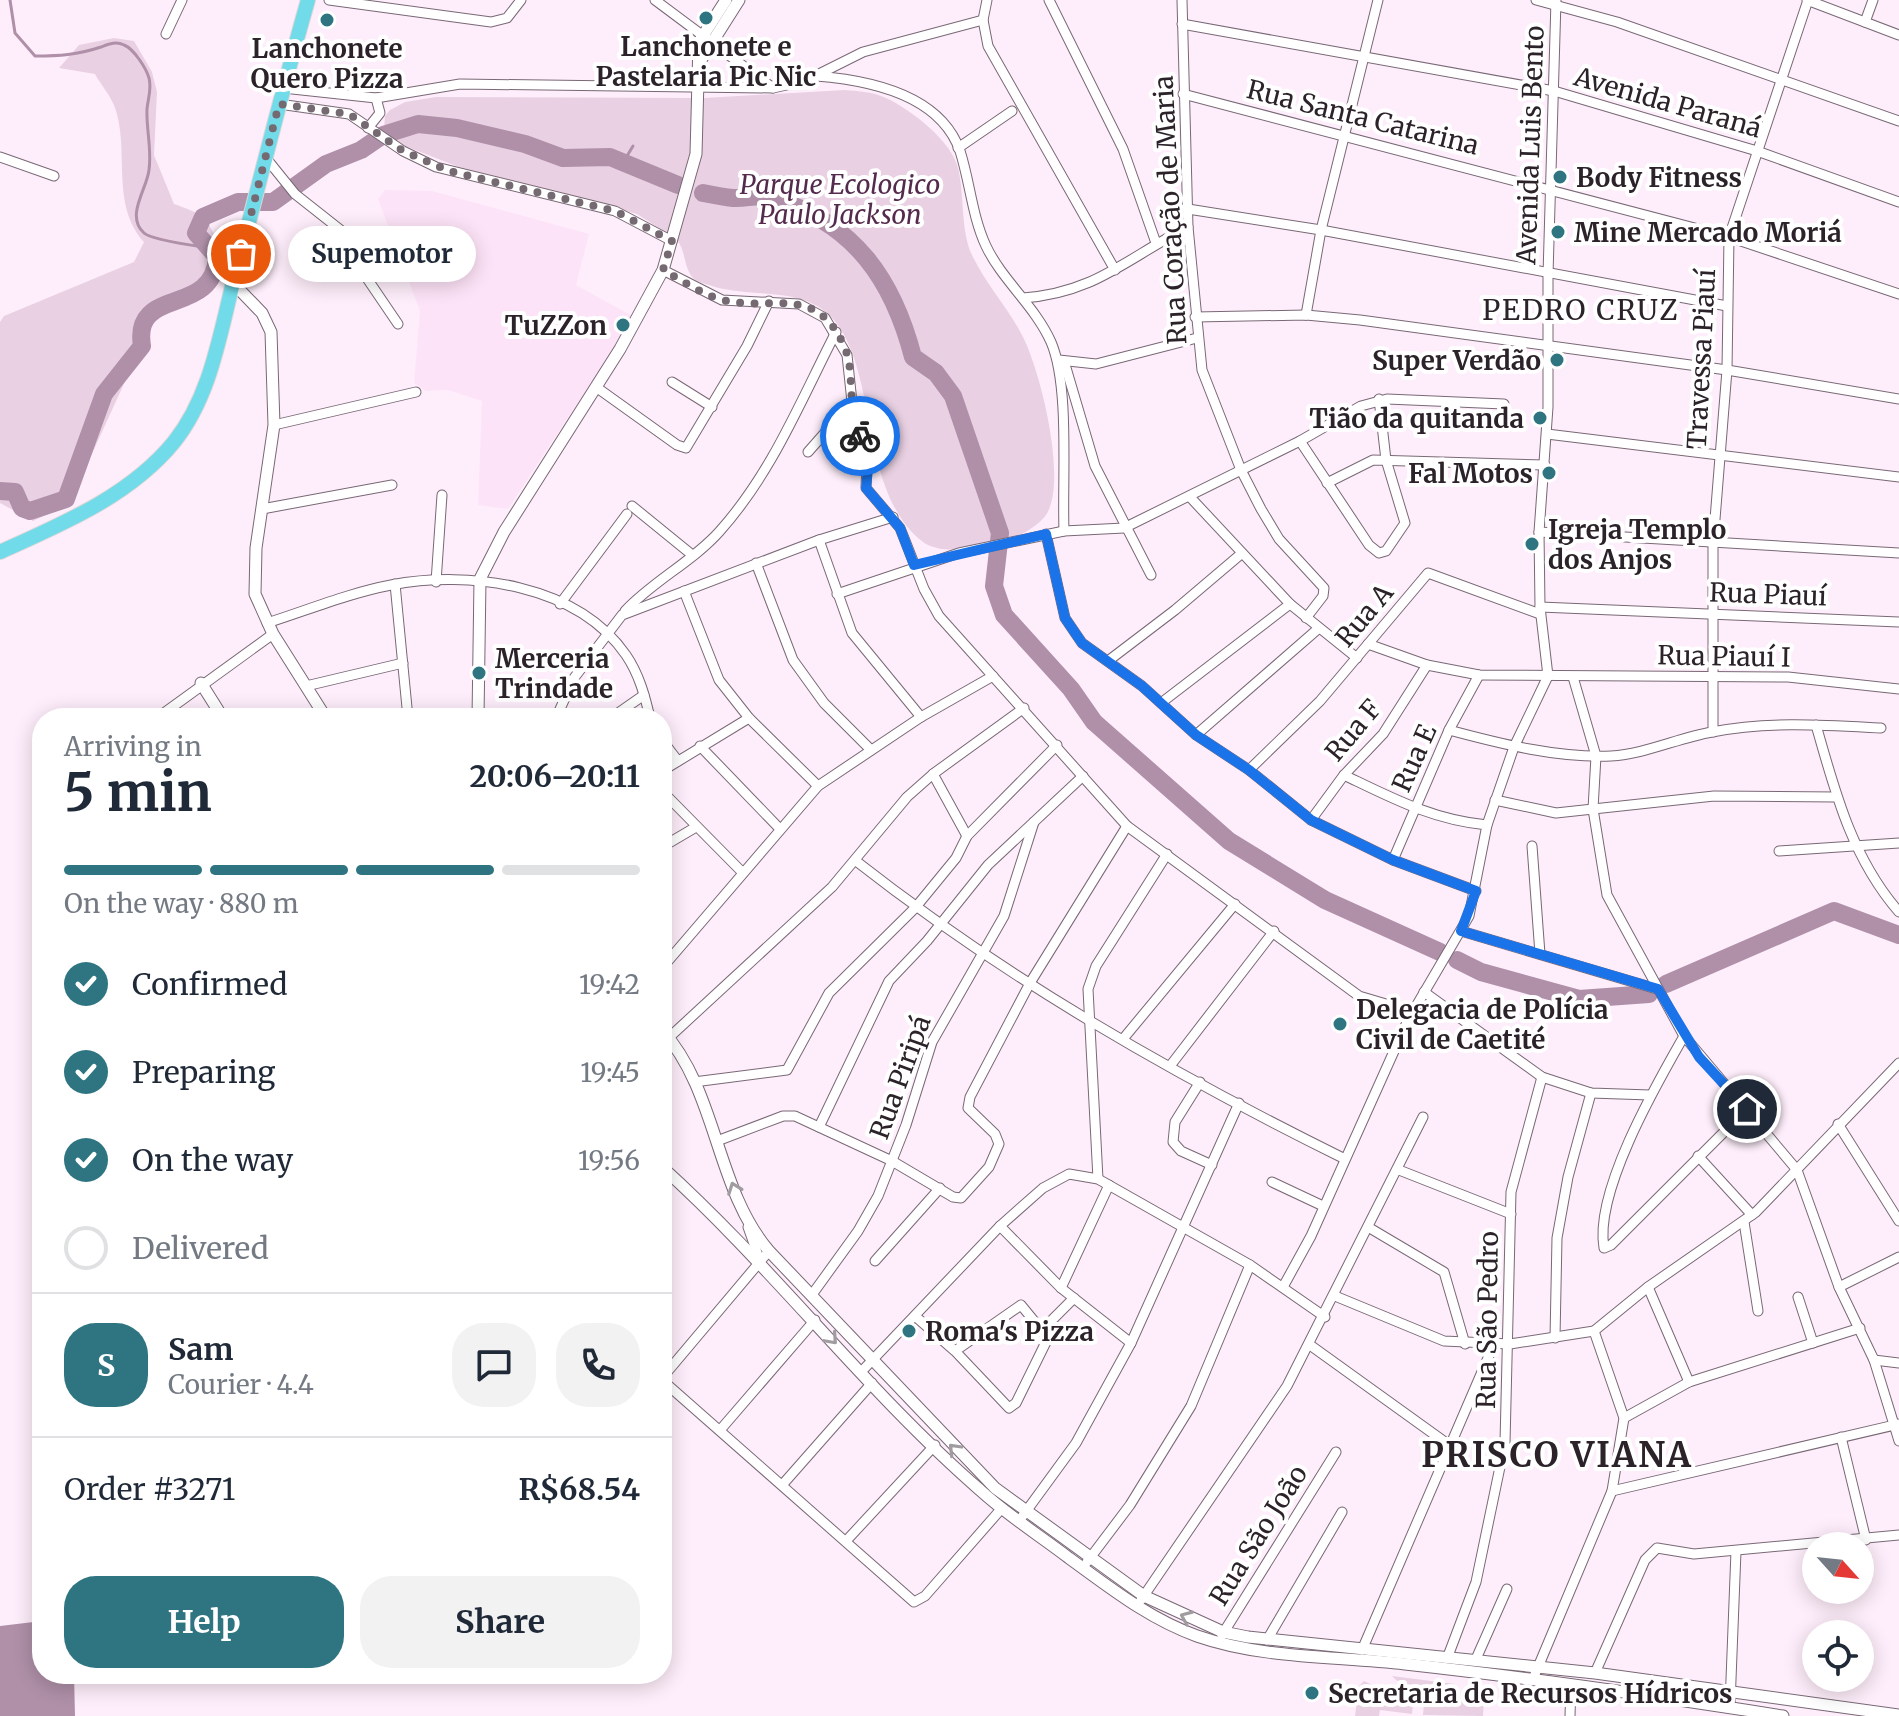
<!DOCTYPE html>
<html lang="en">
<head>
<meta charset="utf-8">
<style>
	:root { --surface:#fff; --page:#f2f2f3; --text:#1f2937; --muted:#747a83; --line:#e0e1e3; --accent:#2e7581 }
	body { margin:0; font-family:Merriweather,serif; background:var(--page); color:var(--text); height:100vh; display:flex; flex-direction:column; font-size:30px; white-space:nowrap }
	* { box-sizing:border-box; margin:0 }
	p { font-size:26px; color:var(--muted) }
	.icon { flex:none; width:44px; height:44px; fill:none; stroke:currentColor; stroke-width:2; stroke-linecap:round; stroke-linejoin:round }
	.map { position:relative; flex:1; overflow:hidden }
	.drawer { position:absolute; left:32px; top:708px; width:640px; height:976px; display:flex; flex-direction:column; background:var(--surface); border-radius:32px; box-shadow:0 4px 20px #0003 }
	.drawer>* { flex:none }
	.needle { width:52px; rotate:117deg }
	.buttons { position:absolute; left:1802px; top:1532px; display:grid; gap:16px }
	.buttons a { display:grid; place-items:center; width:72px; height:72px; border-radius:50%; background:var(--surface); box-shadow:0 4px 20px #0003; font-size:40px }
	.pin { position:absolute; display:grid; place-items:center; width:68px; height:68px; color:#fff; margin:-34px; border:4px solid #fff; border-radius:50%; box-shadow:0 2px 8px #0007 }
	.courier { position:absolute; display:grid; place-items:center; width:80px; height:80px; margin:-40px; border:6px solid #1a73e8; border-radius:50%; background:#fff; color:#222; box-shadow:0 2px 10px #0007 }
	.bubble { position:absolute; height:56px; border-radius:28px; background:var(--surface); box-shadow:0 4px 20px #0003; font-size:26px; font-weight:700; line-height:56px; text-align:center }
	.headline em { font-style:normal; font-weight:700 }
	.headline div { display:flex; flex-direction:column-reverse }
	.headline { display:flex; align-items:center; justify-content:space-between; height:136px; padding:0 32px }
	h1 { font-size:52px; font-weight:700; line-height:60px }
	.bar { display:grid; grid-template-columns:repeat(4,1fr); gap:12px 8px; align-content:center; height:96px; padding:0 32px }
	.bar i { height:10px; border-radius:6px; background:var(--line) }
	.bar .active { background:var(--accent) }
	.bar p { grid-column:span 4 }
	.line { display:flex; align-items:center; gap:20px; padding:0 32px; border-top:2px solid var(--line) }
	.line div { flex:1 }
	.round { display:grid; place-items:center; flex:none; width:84px; height:84px; border-radius:32px; background:var(--page) }
	ol { padding:0 32px; list-style:none }
	li { display:flex; align-items:center; gap:24px; height:88px }
	li p { margin-inline-start:auto }
	li .icon { padding:8px; border-radius:50%; background:var(--accent); color:#fff; stroke-width:4 }
	li:last-child { color:var(--muted) }
	li i { width:44px; height:44px; border:4px solid var(--line); border-radius:50% }
	.cta { display:flex; gap:16px; margin-top:auto; padding:16px 32px }
	.cta a { flex:1; height:92px; border-radius:32px; background:var(--accent); color:#fff; font-size:32px; font-weight:700; line-height:92px; text-align:center }
	.cta a+a { background:var(--page); color:var(--text) }
	.map>svg:first-child { display:block }
	.built { fill:#fde3f7 }
	.green { fill:#e9d1e3 }
	.water { fill:#af90a8 }
	.lines { fill:none; stroke-linecap:round; stroke-linejoin:round }
	.stream { stroke:#af90a8; stroke-width:3 }
	.river { stroke:#af90a8; stroke-width:18 }
	.minor-casing { stroke:#796875; stroke-width:11 }
	.tertiary-casing { stroke:#796875; stroke-width:13 }
	.primary-casing { stroke:#d9d7d8; stroke-width:16 }
	.minor { stroke:#fff; stroke-width:9 }
	.tertiary { stroke:#fff; stroke-width:11 }
	.primary { stroke:#71dbe9; stroke-width:14 }
	.oneway { stroke:#a09c9f }
	.done { stroke:#756a72; stroke-width:8; stroke-dasharray:0 14.4 }
	.route { stroke:#1a73e8; stroke-width:10 }
	.poi-dot { fill:#2e7581; stroke:#fff; stroke-width:3 }
	.labels { text-anchor:middle; dominant-baseline:central; stroke-width:8; stroke-linejoin:round; paint-order:stroke }
	.poi-label { font-size:26px; font-weight:bold; fill:#2b2329; stroke:#fff; text-anchor:start }
	.street-label { font-size:26px; fill:#2b2329; stroke:#fff }
	.park-label { font-size:26px; font-style:italic; fill:#542a4d; stroke:#fff }
	.neighbourhood-label { font-size:28px; letter-spacing:2px; fill:#2b2329; stroke:#fff }
	.district-label { font-size:34px; font-weight:bold; letter-spacing:2px; fill:#2b2329; stroke:#fff }
</style>
</head>
<body>
<div class="map">
<svg width="1899" height="1716" viewBox="0 0 1899 1716">
	<rect width="100%" height="100%" fill="#feeefb"/>
	<polygon class="built" points="385,190 432,191 589,234 576,285 634,317 508,509 478,505 482,401 448,390 426,391 414,383 420,311 378,199"/>
	<g class="green">
		<path d="M114,38l20,3 18,31 5,20 -3,63 20,49c25,9 34,12 43,38 16,47 -48,59 -68,87l-74,162 -16,18 -26,12 -33,-18v-181l4,-6 130,-54 10,-20c-34,-38 -14,-91 -29,-134 -4,-12 -14,-23 -20,-34l-36,-6 20,-23z"/>
		<path d="M845,90c14,1 28,2 41,8 24,11 66,43 72,70 7,28 2,64 15,89 14,29 37,53 51,82 17,35 44,143 22,176 -11,16 -40,27 -58,30 -19,4 -49,9 -65,-3 -64,-49 -44,-168 -89,-222 -29,-34 -80,-22 -119,-33 -7,-3 -17,-4 -22,-9 -10,-12 -7,-27 -16,-38l-40,-26 -178,-47 -67,-26 -8,-12 1,-13 5,-6 15,-8 31,-5 268,1z"/>
		<path d="M1392,1676l63,8c-16,9 -52,6 -63,-8z"/>
		<polygon points="1364,1681 1404,1700 1404,1703 1413,1704 1412,1714 1380,1710 1379,1716 1355,1716 1359,1686"/>
		<polygon points="1477,1696 1484,1699 1483,1716 1423,1715 1424,1703 1450,1704"/>
	</g>
	<polygon class="water" points="42,1621 42,1674 74,1674 75,1716 0,1716 0,1626"/>
	<g class="lines">
		<g class="stream">
			<path d="M10,0l5,33 20,23c24,0 42,-1 66,-9 8,-3 15,-6 23,-2 10,4 22,23 25,33 3,11 -1,20 -2,31 -1,20 5,40 2,61 -2,19 -24,46 -5,63 7,7 53,13 65,15"/>
			<polyline points="624,161 633,146"/>
		</g>
		<g class="river">
			<path d="M703,193c10,2 20,4 30,5 15,1 26,-5 42,1 80,25 118,81 138,158l23,16 17,23 47,137 -6,53 10,29 67,74 23,33 135,119 96,59 115,52"/>
			<path d="M0,491l15,1 7,16 8,3 36,-12 38,-105 38,-48c-10,-61 71,-28 75,-89l-21,-24 7,-16 35,-15h35l53,-38 35,-14 22,-15 35,-11 39,4 68,16 38,14 47,-1 68,28"/>
			<polyline points="1457,960 1481,972 1579,999 1649,994"/>
			<polyline points="1666,984 1834,911 1899,935"/>
		</g>
		<defs>
			<g id="minor">
				<polyline points="329,0 491,22 507,18 521,0"/>
				<polyline points="655,0 773,88"/>
				<polyline points="987,0 983,20 988,46 1115,270"/>
				<polyline points="1049,0 1123,149 1156,243"/>
				<polyline points="1182,0 1188,227 1202,370 1241,470 1261,509 1279,539 1324,588 1323,596 1306,618"/>
				<polyline points="1536,0 1617,22 1899,121"/>
				<polyline points="1807,0 1899,35"/>
				<polyline points="1865,22 1873,0"/>
				<polyline points="1182,24 1554,91 1757,151 1899,202"/>
				<polyline points="166,34 182,0"/>
				<path d="M816,76c52,4 124,18 144,75 10,31 12,65 26,95 16,34 49,60 65,96 19,44 11,138 13,189"/>
				<polyline points="283,88 376,98 460,84 773,88 805,81 863,52 983,20"/>
				<polyline points="1183,94 1729,237 1899,294"/>
				<polyline points="279,104 349,114 403,151 436,167 615,211 672,241"/>
				<polyline points="368,128 380,113 376,98"/>
				<polyline points="958,148 1012,111"/>
				<polyline points="0,157 54,176"/>
				<polyline points="266,158 295,194 352,239 361,254 362,271 398,324"/>
				<polyline points="1188,209 1321,230 1727,306"/>
				<polyline points="663,270 722,300 799,304 825,318 847,355 852,402 867,462 866,488 900,528 924,589 939,616 1127,826 1359,996 1413,1012"/>
				<path d="M1023,298c72,-5 104,-40 165,-71"/>
				<polyline points="1306,315 1321,230 1378,0"/>
				<polyline points="1195,317 1306,315 1360,320 1727,370 1899,399"/>
				<polyline points="1059,360 1096,364 1197,338"/>
				<polyline points="1064,361 1095,466 1151,575"/>
				<polyline points="672,382 712,407"/>
				<polyline points="596,387 677,445 686,448 747,346 769,301"/>
				<polyline points="274,425 416,392"/>
				<polyline points="1547,434 1899,477"/>
				<polyline points="1300,441 1369,545 1379,553 1386,551 1405,523 1386,460 1379,399"/>
				<polyline points="808,452 852,402"/>
				<polyline points="1327,483 1373,460 1545,465"/>
				<polyline points="1190,497 1290,604 1357,658"/>
				<polyline points="632,506 691,554"/>
				<polyline points="262,509 392,485"/>
				<polyline points="1539,532 1899,553"/>
				<polyline points="1046,534 1065,618 1082,643 1142,686 1196,735 1249,770 1311,820 1393,860 1476,891"/>
				<polyline points="819,540 852,633 921,717"/>
				<polyline points="756,563 793,660 824,703 871,750"/>
				<polyline points="436,582 442,495"/>
				<polyline points="395,584 408,718"/>
				<polyline points="684,591 719,680 749,718 818,786"/>
				<polyline points="837,594 959,553 1064,531 1124,528 1300,441 1361,406 1387,399 1504,404"/>
				<polyline points="560,604 627,514"/>
				<polyline points="1540,607 1899,622"/>
				<path d="M625,611c28,-30 67,-49 94,-79 53,-59 81,-130 117,-200"/>
				<path d="M267,623c41,-13 82,-30 124,-38 78,-15 186,-1 235,70 13,19 19,41 24,63"/>
				<polyline points="1368,644 1427,665 1479,675 1788,677 1899,689"/>
				<polyline points="1108,661 1175,610 1241,554"/>
				<polyline points="1573,677 1596,756 1593,809 1607,895 1684,1036 1797,1170 1839,1287 1874,1360 1899,1441"/>
				<polyline points="306,686 403,663"/>
				<polyline points="1161,703 1290,604"/>
				<polyline points="164,713 273,634"/>
				<polyline points="556,718 574,678 622,615 819,540 893,517"/>
				<polyline points="611,718 644,695"/>
				<path d="M1816,725c19,67 36,133 83,187"/>
				<path d="M1449,730c52,14 108,28 162,26 34,-2 67,-18 101,-24 56,-11 112,-7 169,-4"/>
				<polyline points="1713,732 1713,544 1727,370 1729,237 1808,0"/>
				<polyline points="1196,735 1319,628"/>
				<polyline points="662,740 678,761"/>
				<polyline points="700,746 780,829"/>
				<polyline points="1249,770 1320,701 1428,573 1540,614"/>
				<polyline points="662,771 749,718"/>
				<polyline points="933,774 967,836"/>
				<path d="M1344,775c48,23 89,45 143,50"/>
				<polyline points="662,791 743,873"/>
				<polyline points="1495,800 1556,813 1714,796 1836,797"/>
				<polyline points="1311,820 1344,775 1383,734 1427,665"/>
				<polyline points="1532,846 1540,954"/>
				<polyline points="662,847 696,827"/>
				<polyline points="1779,851 1899,843"/>
				<polyline points="1393,860 1449,730 1479,675"/>
				<path d="M856,861c149,117 317,213 487,297"/>
				<polyline points="1461,931 1657,989"/>
				<polyline points="662,968 818,786 921,717 993,676"/>
				<polyline points="1424,992 1542,1077 1591,1093 1650,1095"/>
				<path d="M1684,1036c-28,49 -90,156 -80,212l7,-3 136,-136"/>
				<polyline points="1123,1039 1235,904"/>
				<polyline points="662,1044 832,887 907,797 933,774 1024,708"/>
				<polyline points="1170,1066 1274,931"/>
				<polyline points="694,1082 787,1070 829,993 915,908 956,858 967,836 1057,745"/>
				<polyline points="1200,1082 1175,1122 1173,1142 1181,1151 1212,1165"/>
				<polyline points="1838,1124 1899,1221"/>
				<polyline points="819,1127 889,981 927,941 988,865 1083,776"/>
				<polyline points="717,1141 783,1116 795,1116 892,1161 953,1197 961,1198 989,1167 999,1144 995,1134 968,1108 970,1097 1030,983 1127,826"/>
				<polyline points="1698,1156 1752,1215"/>
				<polyline points="1399,1170 1511,1214"/>
				<polyline points="1098,1179 1088,989 1096,966 1167,854"/>
				<polyline points="1272,1182 1323,1206"/>
				<polyline points="1744,1222 1758,1311"/>
				<polyline points="1000,1226 1061,1288 1131,1343"/>
				<polyline points="748,1227 760,1261"/>
				<polyline points="1368,1227 1444,1272 1465,1344"/>
				<polyline points="875,1261 940,1188"/>
				<polyline points="1283,1287 1311,1236 1408,1020 1469,916 1487,825 1514,747 1548,676 1540,607 1539,532 1548,407 1548,275 1556,0"/>
				<polyline points="1648,1287 1689,1382"/>
				<polyline points="1839,1287 1899,1257"/>
				<polyline points="1061,1288 1109,1185"/>
				<polyline points="811,1296 858,1231 878,1196 906,1125 932,1042 1004,916 1034,822"/>
				<polyline points="1335,1296 1444,1341 1510,1344 1594,1331 1648,1287 1756,1212 1899,1063"/>
				<polyline points="1798,1297 1813,1343"/>
				<polyline points="915,1316 955,1351 1009,1408 1016,1403 1048,1338 1021,1305 955,1351"/>
				<polyline points="1043,1329 1074,1298"/>
				<polyline points="1555,1338 1557,1238 1568,1177 1591,1093"/>
				<polyline points="1310,1345 1449,1445"/>
				<polyline points="1874,1360 1899,1363"/>
				<polyline points="861,1372 1000,1226 1043,1188 1069,1174 1098,1179 1250,1265 1325,1317"/>
				<polyline points="662,1378 769,1251"/>
				<polyline points="662,1380 914,1602 925,1596 1002,1508"/>
				<polyline points="1624,1418 1689,1382 1860,1328"/>
				<polyline points="721,1429 815,1320"/>
				<polyline points="1841,1437 1866,1540"/>
				<polyline points="783,1484 872,1383"/>
				<polyline points="1612,1491 1899,1424"/>
				<polyline points="1019,1521 1076,1443 1131,1343 1239,1103"/>
				<polyline points="846,1541 935,1445"/>
				<polyline points="1087,1562 1130,1505 1191,1406 1250,1265"/>
				<polyline points="1141,1600 1287,1386 1423,1117"/>
				<polyline points="1222,1635 1336,1452"/>
				<polyline points="1267,1640 1342,1512"/>
				<polyline points="1362,1650 1494,1344"/>
				<polyline points="1448,1656 1476,1582 1505,1443 1511,1192 1542,1077"/>
				<polyline points="1476,1659 1507,1589"/>
				<polyline points="1595,1673 1645,1560 1657,1548 1694,1554 1899,1535"/>
				<polyline points="1533,1679 1612,1491 1624,1418 1594,1331"/>
				<polyline points="1730,1705 1736,1551"/>
				<polyline points="1570,1716 1571,1684"/>
			</g>
			<g id="tertiary">
				<polyline points="699,63 739,0"/>
				<polyline points="233,283 262,313 271,332 274,425 256,548 255,594 273,634 326,718"/>
				<polyline points="201,683 223,718"/>
				<polyline points="478,718 480,579 504,532 620,349 663,270 696,154 699,42 726,0"/>
				<path d="M662,1030c56,62 53,158 107,221l226,237 149,108 79,36 25,5 347,36 304,42"/>
				<path d="M662,1167c112,101 204,224 318,323 27,25 59,45 89,68 40,29 80,61 128,78 66,23 140,20 208,28 127,14 252,32 378,52"/>
			</g>
			<path id="primary" d="M0,552c62,-28 130,-56 174,-110 36,-45 45,-104 59,-159 25,-94 48,-189 75,-283"/>
		</defs>
		<use href="#minor" class="minor-casing"/>
		<use href="#tertiary" class="tertiary-casing"/>
		<use href="#primary" class="primary-casing"/>
		<use href="#minor" class="minor"/>
		<use href="#tertiary" class="tertiary"/>
		<use href="#primary" class="primary"/>
	</g>
	<defs><path id="oneway-chevron" d="M-2-3.5L2.5 0L-2 3.5" fill="none" stroke-width="1.6" stroke-linecap="round" stroke-linejoin="round" transform="scale(2)"/></defs>
	<g class="oneway">
		<use href="#oneway-chevron" transform="translate(734 1188) rotate(-110)"/>
		<use href="#oneway-chevron" transform="translate(832 1339) rotate(48)"/>
		<use href="#oneway-chevron" transform="translate(954 1449) rotate(-134)"/>
		<use href="#oneway-chevron" transform="translate(1186 1617) rotate(-157)"/>
	</g>
	<g class="lines">
		<path class="done" d="M241,254l38,-150 70,10 54,37 46,20 166,40 57,30 -9,29c19,10 39,25 60,30 50,12 93,-17 121,46 8,18 6,36 8,54 1,12 5,25 8,36"/>
		<polyline class="route" points="860,436 868,469 866,488 900,528 914,565 1046,534 1065,618 1082,643 1142,686 1196,735 1249,770 1311,820 1393,860 1476,891 1461,931 1658,989 1699,1057 1747,1109"/>
	</g>
	<g class="poi-dot">
		<circle cx="706" cy="18" r="8"/>
		<circle cx="327" cy="20" r="8"/>
		<circle cx="1560" cy="177" r="8"/>
		<circle cx="1558" cy="232" r="8"/>
		<circle cx="623" cy="325" r="8"/>
		<circle cx="1557" cy="360" r="8"/>
		<circle cx="1540" cy="418" r="8"/>
		<circle cx="1549" cy="473" r="8"/>
		<circle cx="1532" cy="544" r="8"/>
		<circle cx="479" cy="673" r="8"/>
		<circle cx="1340" cy="1024" r="8"/>
		<circle cx="909" cy="1331" r="8"/>
		<circle cx="1312" cy="1693" r="8"/>
	</g>
	<g class="labels">
		<g class="poi-label">
			<text x="706" y="46" text-anchor="middle">Lanchonete e<tspan x="706" dy="30">Pastelaria Pic Nic</tspan></text>
			<text x="327" y="48" text-anchor="middle">Lanchonete<tspan x="327" dy="30">Quero Pizza</tspan></text>
			<text x="1576" y="177">Body Fitness</text>
			<text x="1574" y="232">Mine Mercado Moriá</text>
			<text x="607" y="325" text-anchor="end">TuZZon</text>
			<text x="1541" y="360" text-anchor="end">Super Verdão</text>
			<text x="1524" y="418" text-anchor="end">Tião da quitanda</text>
			<text x="1533" y="473" text-anchor="end">Fal Motos</text>
			<text x="1548" y="529">Igreja Templo<tspan x="1548" dy="30">dos Anjos</tspan></text>
			<text x="495" y="658">Merceria<tspan x="495" dy="30">Trindade</tspan></text>
			<text x="1356" y="1009">Delegacia de Polícia<tspan x="1356" dy="30">Civil de Caetité</tspan></text>
			<text x="925" y="1331">Roma's Pizza</text>
			<text x="1328" y="1693">Secretaria de Recursos Hídricos</text>
		</g>
		<g class="street-label">
			<text transform="translate(1668 102) rotate(16)">Avenida Paraná</text>
			<text transform="translate(1363 117) rotate(14)">Rua Santa Catarina</text>
			<text transform="translate(1530 145) rotate(-88)">Avenida Luis Bento</text>
			<text transform="translate(1170 210) rotate(-93)">Rua Coração de Maria</text>
			<text transform="translate(1701 359) rotate(-87)">Travessa Piauí</text>
			<text transform="translate(1768 594) rotate(2)">Rua Piauí</text>
			<text transform="translate(1364 615) rotate(-50)">Rua A</text>
			<text transform="translate(1724 656) rotate(1)">Rua Piauí I</text>
			<text transform="translate(1353 730) rotate(-50)">Rua F</text>
			<text transform="translate(1414 758) rotate(-66)">Rua E</text>
			<text transform="translate(900 1077) rotate(-70)">Rua Piripá</text>
			<text transform="translate(1487 1320) rotate(-89)">Rua São Pedro</text>
			<text transform="translate(1258 1535) rotate(-58)">Rua São João</text>
		</g>
		<g class="park-label">
			<text x="840" y="184">Parque Ecologico<tspan x="840" dy="30">Paulo Jackson</tspan></text>
		</g>
		<g class="neighbourhood-label">
			<text x="1581" y="310">PEDRO CRUZ</text>
		</g>
		<g class="district-label">
			<text x="1557" y="1455">PRISCO VIANA</text>
		</g>
	</g>
</svg>
<div class="buttons">
<a><svg class="needle" viewBox="-14 -14 28 28"><path d="M0-13l5 13h-10z" fill="#e53935"/><path d="M0 13l5-13h-10z" fill="#747a83"/></svg></a>
<a><svg class="icon" aria-label="locate" viewBox="0 0 24 24"><circle cx="12" cy="12" r="6"/><path d="M12 2v4M12 18v4M2 12h4M18 12h4"/></svg></a>
</div>
<div class="pin" style="left:241px;top:254px;background:#ea580c"><svg class="icon" aria-label="bag" viewBox="0 0 24 24"><path d="M5 8h14l-1 12H6zM9 8a3 3 0 0 1 6 0"/></svg></div>
<div class="pin" style="left:1747px;top:1109px;background:#1f2937"><svg class="icon" aria-label="home" viewBox="0 0 24 24"><path d="M3 11l9-7 9 7M6 9v11h12V9"/></svg></div>
<div class="courier" style="left:860px;top:436px"><svg class="icon" aria-label="bike" viewBox="0 0 24 24"><circle cx="6" cy="16" r="4"/><circle cx="18" cy="16" r="4"/><path d="M6 16l4-8h5l3 8M10 8l3 8H6M13 5h3"/></svg></div>
<div class="bubble" style="left:288px;top:226px;width:188px">Supemotor</div>
<section class="drawer">
<div class="headline"><div><h1>5 min</h1><p>Arriving in</p></div><em>20:06–20:11</em></div>
<div class="bar"><i class="active"></i><i class="active"></i><i class="active"></i><i></i><p>On the way · 880 m</p></div>
<ol>
<li><svg class="icon" aria-label="check" viewBox="0 0 24 24"><path d="M5 12l5 5 9-10"/></svg>Confirmed<p>19:42</p></li>
<li><svg class="icon" aria-label="check" viewBox="0 0 24 24"><path d="M5 12l5 5 9-10"/></svg>Preparing<p>19:45</p></li>
<li><svg class="icon" aria-label="check" viewBox="0 0 24 24"><path d="M5 12l5 5 9-10"/></svg>On the way<p>19:56</p></li>
<li><i></i>Delivered</li>
</ol>
<div class="line" style="height:144px"><b class="round" style="background:var(--accent);color:#fff">S</b><div><b>Sam</b><p>Courier · 4.4</p></div><a class="round"><svg class="icon" aria-label="chat" viewBox="0 0 24 24"><path d="M4 5h16v11H9l-5 4z"/></svg></a><a class="round"><svg class="icon" aria-label="phone" viewBox="0 0 24 24"><path d="M5 4h4l2 5-3 2q2 4 5 5l2-3 5 2v4C11 20 4 13 5 4z"/></svg></a></div>
<div class="line" style="height:104px"><div>Order #3271</div><b>R$68.54</b></div>
<div class="cta"><a>Help</a><a>Share</a></div>
</section>
</div>
</body>
</html>
